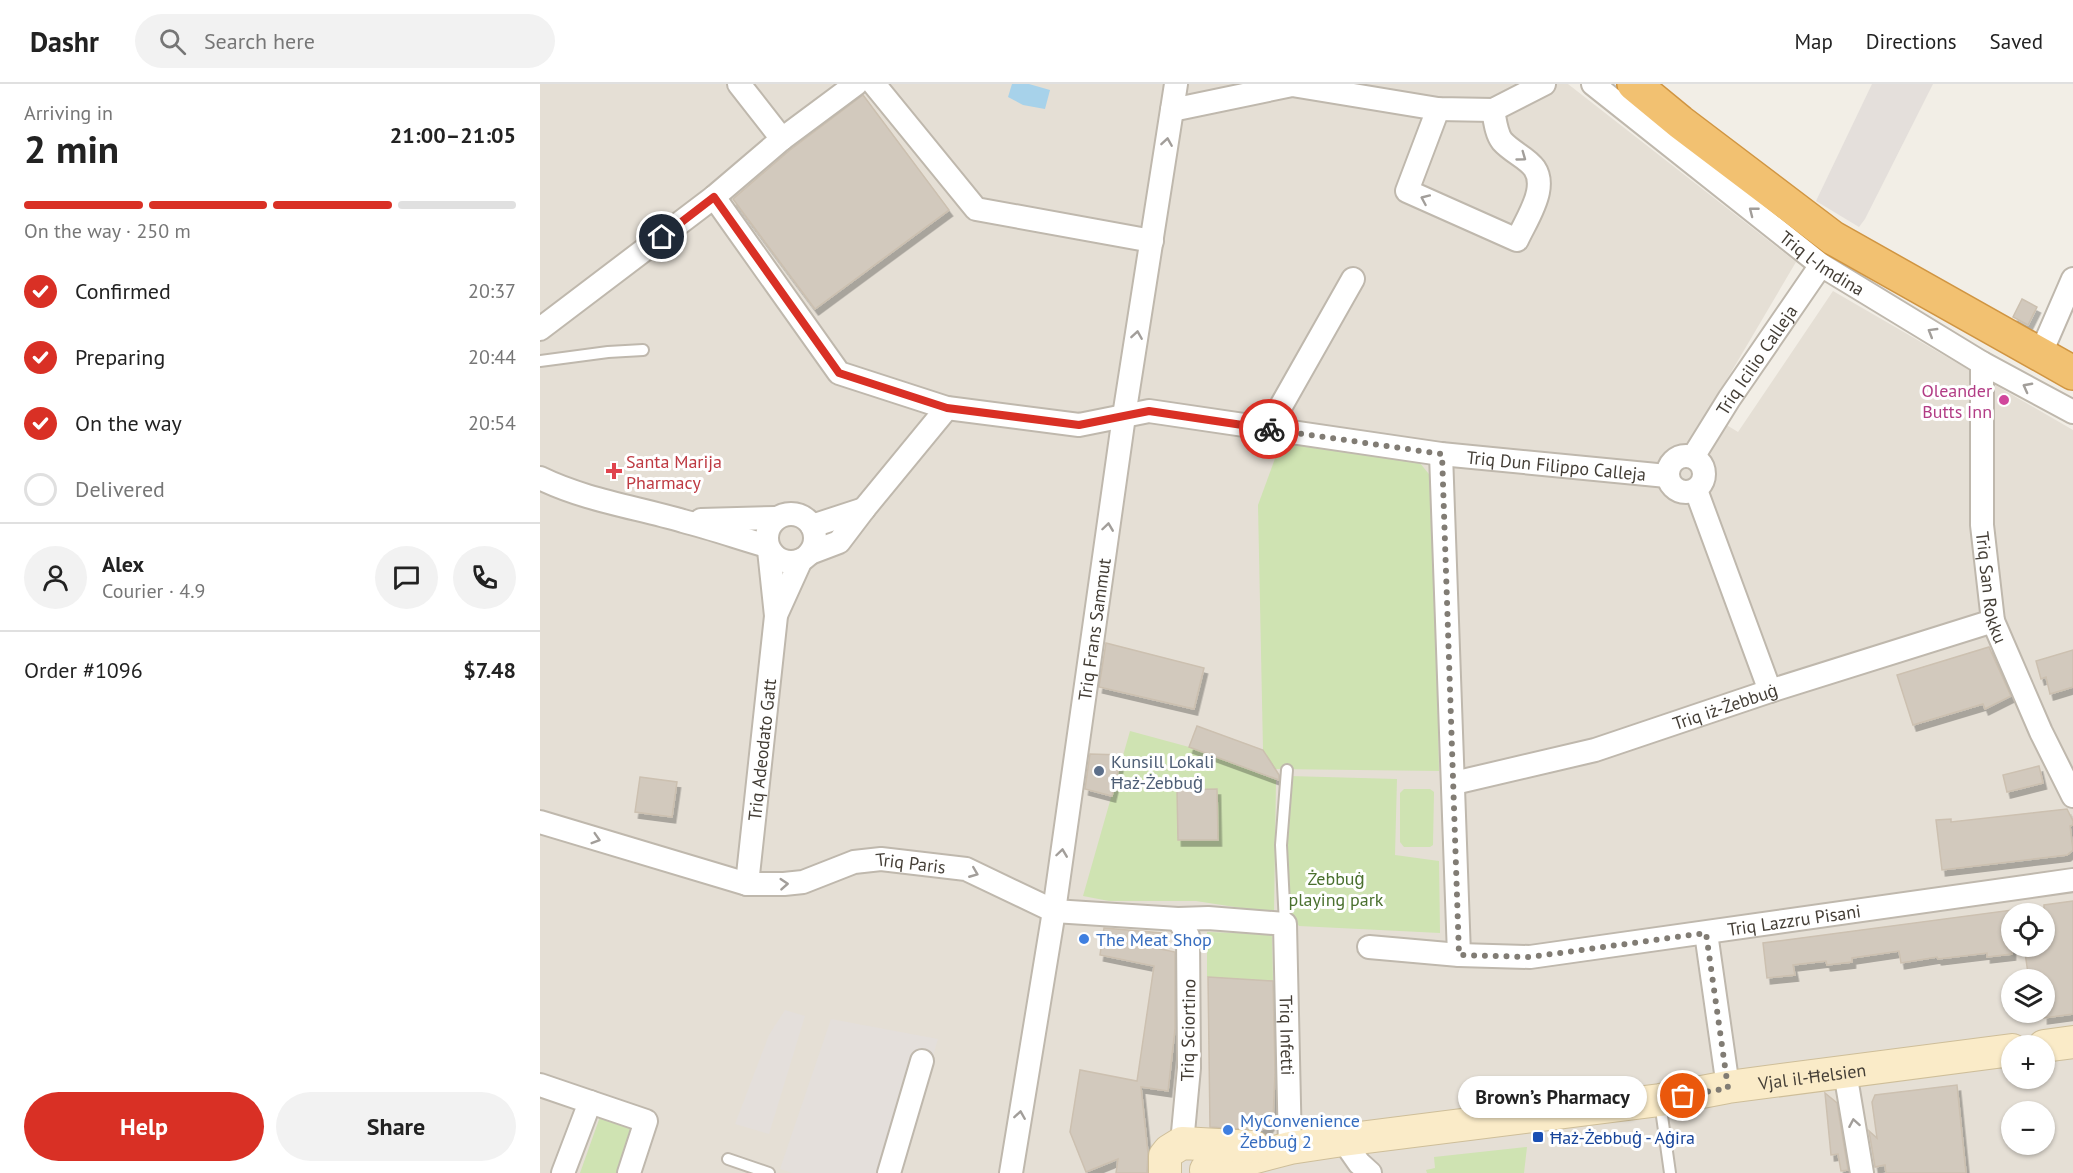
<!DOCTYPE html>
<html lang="en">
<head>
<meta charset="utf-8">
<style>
	:root { --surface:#fff; --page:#f2f2f2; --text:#222; --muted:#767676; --line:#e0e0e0; --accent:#d93025 }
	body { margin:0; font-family:"PT Sans",sans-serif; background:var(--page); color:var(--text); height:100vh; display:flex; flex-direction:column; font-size:22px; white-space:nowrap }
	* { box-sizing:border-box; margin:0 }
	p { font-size:20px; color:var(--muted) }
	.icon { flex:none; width:33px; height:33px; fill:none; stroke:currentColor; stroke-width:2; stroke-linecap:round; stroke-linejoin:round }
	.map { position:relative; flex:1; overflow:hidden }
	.drawer { display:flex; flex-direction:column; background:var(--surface); width:540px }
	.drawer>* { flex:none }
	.buttons { position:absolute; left:1461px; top:819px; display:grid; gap:12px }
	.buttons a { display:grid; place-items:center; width:54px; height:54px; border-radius:50%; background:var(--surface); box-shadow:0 2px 4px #0004; font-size:30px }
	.pin { position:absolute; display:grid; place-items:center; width:51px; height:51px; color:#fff; margin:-26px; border:3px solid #fff; border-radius:50%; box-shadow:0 2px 6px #0007 }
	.courier { position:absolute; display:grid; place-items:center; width:60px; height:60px; margin:-30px; border:4px solid #d93025; border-radius:50%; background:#fff; color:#222; box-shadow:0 2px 8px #0007 }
	.bubble { position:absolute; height:42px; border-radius:21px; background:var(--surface); box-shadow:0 2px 4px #0004; font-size:20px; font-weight:700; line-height:42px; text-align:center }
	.headline em { font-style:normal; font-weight:700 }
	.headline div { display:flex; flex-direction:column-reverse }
	.headline { display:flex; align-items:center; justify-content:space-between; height:102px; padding:0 24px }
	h1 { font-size:39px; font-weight:700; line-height:45px }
	.bar { display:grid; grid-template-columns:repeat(4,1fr); gap:9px 6px; align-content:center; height:72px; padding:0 24px }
	.bar i { height:8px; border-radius:4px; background:var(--line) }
	.bar .on { background:var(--accent) }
	.bar p { grid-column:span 4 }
	.line { display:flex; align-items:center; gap:15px; padding:0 24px; border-top:2px solid var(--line) }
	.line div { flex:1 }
	.round { display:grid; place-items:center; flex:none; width:63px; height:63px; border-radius:32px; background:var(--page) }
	ol { padding:0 24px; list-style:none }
	li { display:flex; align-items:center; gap:18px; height:66px }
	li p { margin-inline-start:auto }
	li .icon { padding:6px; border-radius:50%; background:var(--accent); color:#fff; stroke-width:4 }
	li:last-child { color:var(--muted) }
	li i { width:33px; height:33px; border:3px solid var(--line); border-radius:50% }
	.action { display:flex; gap:12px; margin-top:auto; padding:12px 24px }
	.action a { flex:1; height:69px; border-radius:36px; background:var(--accent); color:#fff; font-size:24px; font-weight:700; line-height:69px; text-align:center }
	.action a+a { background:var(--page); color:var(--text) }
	header { display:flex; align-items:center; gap:36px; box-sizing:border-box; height:84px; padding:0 30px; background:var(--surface); border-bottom:2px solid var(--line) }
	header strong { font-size:28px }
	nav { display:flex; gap:33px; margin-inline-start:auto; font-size:21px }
	.search { width:420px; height:54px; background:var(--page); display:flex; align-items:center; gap:15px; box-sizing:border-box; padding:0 21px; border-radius:33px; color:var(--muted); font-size:22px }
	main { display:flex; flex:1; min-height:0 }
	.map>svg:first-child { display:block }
	.residential { fill:#e5dfd5; fill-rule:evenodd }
	.industrial { fill:#e4dfdb }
	.green { fill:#cfe3b2 }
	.water { fill:#a7d2ea }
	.building { fill:#d2c9bd; stroke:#ccc0b0; stroke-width:1.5; filter:url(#shadow) }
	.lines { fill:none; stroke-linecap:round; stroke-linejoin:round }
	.lane-casing { stroke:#bfb8ad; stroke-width:14 }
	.street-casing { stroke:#bfb8ad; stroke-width:26 }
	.secondary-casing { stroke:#cebe99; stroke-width:34 }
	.highway-casing { stroke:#d09542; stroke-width:36 }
	.lane { stroke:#fff; stroke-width:10 }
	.street { stroke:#fff; stroke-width:22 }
	.secondary { stroke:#faebc8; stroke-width:32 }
	.highway { stroke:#f2c171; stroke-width:33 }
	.oneway { stroke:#a29e9a }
	.done { stroke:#817c74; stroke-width:6; stroke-dasharray:0 10.8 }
	.route { stroke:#d93025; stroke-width:8 }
	.hotel-dot { fill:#d1479c; stroke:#fff; stroke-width:2 }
	.health-dot { fill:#e0444e; stroke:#fff; stroke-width:2 }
	.service-dot { fill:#5c6f8a; stroke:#fff; stroke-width:2 }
	.shop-dot { fill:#3f7fe0; stroke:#fff; stroke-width:2 }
	.transit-dot { fill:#1a4fb4; stroke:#fff; stroke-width:2 }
	.labels { text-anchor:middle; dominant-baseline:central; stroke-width:6; stroke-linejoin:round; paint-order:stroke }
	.street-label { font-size:18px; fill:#443e36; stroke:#fff }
	.hotel-label { font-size:18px; fill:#b23c85; stroke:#fff; text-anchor:end }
	.health-label { font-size:18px; fill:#be3a42; stroke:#fff; text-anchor:start }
	.service-label { font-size:18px; fill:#4e5e75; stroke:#fff; text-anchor:start }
	.park-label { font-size:18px; fill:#4a702e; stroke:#fff }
	.shop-label { font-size:18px; fill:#366cbe; stroke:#fff; text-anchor:start }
	.transit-label { font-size:18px; fill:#164399; stroke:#fff; text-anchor:start }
</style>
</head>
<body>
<header>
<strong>Dashr</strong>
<div class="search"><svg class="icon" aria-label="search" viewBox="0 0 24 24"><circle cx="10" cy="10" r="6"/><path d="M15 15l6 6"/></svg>Search here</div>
<nav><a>Map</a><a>Directions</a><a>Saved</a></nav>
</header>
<main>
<section class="drawer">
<div class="headline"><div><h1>2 min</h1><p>Arriving in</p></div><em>21:00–21:05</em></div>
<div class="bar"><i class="on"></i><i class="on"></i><i class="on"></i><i></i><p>On the way · 250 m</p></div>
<ol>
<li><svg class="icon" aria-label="check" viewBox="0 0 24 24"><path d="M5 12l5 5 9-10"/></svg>Confirmed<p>20:37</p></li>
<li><svg class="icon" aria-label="check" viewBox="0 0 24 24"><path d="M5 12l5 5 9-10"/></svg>Preparing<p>20:44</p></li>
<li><svg class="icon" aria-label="check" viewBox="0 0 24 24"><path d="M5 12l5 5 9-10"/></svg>On the way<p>20:54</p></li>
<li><i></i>Delivered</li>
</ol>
<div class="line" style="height:108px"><a class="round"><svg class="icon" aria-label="person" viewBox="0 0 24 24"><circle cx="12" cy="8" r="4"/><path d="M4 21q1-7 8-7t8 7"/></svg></a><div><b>Alex</b><p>Courier · 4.9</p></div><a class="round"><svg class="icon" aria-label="chat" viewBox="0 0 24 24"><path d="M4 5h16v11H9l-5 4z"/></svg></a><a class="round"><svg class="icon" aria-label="phone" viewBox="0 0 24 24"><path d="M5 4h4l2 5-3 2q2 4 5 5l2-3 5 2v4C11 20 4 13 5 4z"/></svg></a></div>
<div class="line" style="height:78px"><div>Order #1096</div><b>$7.48</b></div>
<div class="action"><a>Help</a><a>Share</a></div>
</section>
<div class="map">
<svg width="1533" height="1089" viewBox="0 0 1533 1089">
	<defs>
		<filter id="shadow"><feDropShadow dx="3.5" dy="6" stdDeviation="0" flood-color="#0004"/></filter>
	</defs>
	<rect width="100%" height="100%" fill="#f2eee6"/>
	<path class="residential" d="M0,0h1028l228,178 -89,151 31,19 95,-141 240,139v743h-1533zM1472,830h32v32h-32zM1472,896h32v32h-32zM1472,962h32v32h-32zM1472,1028h32v32h-32z"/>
	<g class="industrial">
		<polygon points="1332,0 1393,0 1325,135 1319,143 1276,117"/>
		<polygon points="245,926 265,932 229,1050 195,1040 229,951"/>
		<polygon points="291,935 398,955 391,979 371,973 336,1089 253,1089 240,1085"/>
	</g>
	<g class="green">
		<polygon points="741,358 875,373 893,395 899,687 735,685 723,666 718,421"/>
		<polygon points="590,647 649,663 736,696 734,829 656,817 569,817 543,812"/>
		<polygon points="749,692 857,695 855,771 899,777 900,849 759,842 749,830 744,758"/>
		<polygon points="864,705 890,705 894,708 893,761 890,763 864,763 860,758 860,709"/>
		<polygon points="667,848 732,850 733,897 667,893"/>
		<polygon points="61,1030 94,1041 77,1089 40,1089"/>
		<polygon points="987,1063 984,1089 887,1089 886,1086 895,1084 894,1073"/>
	</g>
	<polygon class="water" points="472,0 489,0 510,6 505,25 483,21 468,13"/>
	<g class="building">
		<polygon points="323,11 409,126 275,225 193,115 250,66"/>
		<polygon points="1482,215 1497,223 1488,241 1473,233"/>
		<polygon points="566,559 664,584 654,625 559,603"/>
		<polygon points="1449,563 1471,612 1445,625 1443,620 1373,641 1357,591"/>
		<polygon points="1533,566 1533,603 1510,610 1506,593 1501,595 1496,577"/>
		<polygon points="657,642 723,666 739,691 739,696 649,663"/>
		<polygon points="550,670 582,671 572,712 545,705"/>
		<polygon points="1499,682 1503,699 1467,708 1463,691"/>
		<polygon points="100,693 137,698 132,733 95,728"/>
		<polygon points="677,705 678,756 638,756 637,706"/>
		<polygon points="1527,725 1533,737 1533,741 1530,742 1533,766 1527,771 1402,786 1396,736 1411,735 1411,738"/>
		<polygon points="1533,817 1533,930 1504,934 1504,896 1489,896 1484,862 1504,862 1504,821"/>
		<polygon points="1472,826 1472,870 1447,873 1447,869 1398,875 1397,873 1361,879 1359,867 1312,874 1312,878 1287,881 1286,877 1253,881 1255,891 1227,894 1223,859"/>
		<polygon points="564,844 622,849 620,865 635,868 635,945 628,1007 601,1003 608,1069 607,1089 576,1089 578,1075 546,1088 530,1048 540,986 597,997 614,882 560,871"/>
		<polygon points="668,893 733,897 735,989 733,1036 728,1044 720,1046 670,1043"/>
		<polygon points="1417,1001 1426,1089 1346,1089 1345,1081 1335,1083 1329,1047 1337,1054 1332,1018 1335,1011"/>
		<polygon points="1285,1009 1297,1019 1308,1086 1301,1087 1298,1070 1291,1071"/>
	</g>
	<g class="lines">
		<defs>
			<g id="lane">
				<polyline points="0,277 68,268 103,266"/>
				<polyline points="745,840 741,761 747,686"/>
				<polyline points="1120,1018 1130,1089"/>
				<polyline points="188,1075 229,1089"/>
			</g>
			<g id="street">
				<polyline points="199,0 242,55"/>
				<polyline points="334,0 436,125 612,157"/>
				<path id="s1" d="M1053,0l228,181 161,98 91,49"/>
				<path d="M898,25l-31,82 110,49c7,-15 18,-32 21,-48 6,-31 -20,-33 -36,-51 -6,-8 -7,-21 -9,-31"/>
				<polyline points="632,26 752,1 898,25 953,26 1004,0"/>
				<path id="s2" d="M174,113l125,176 108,35 132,17 70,-14 292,43 226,22"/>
				<polyline points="0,245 174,113 242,55 316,0"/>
				<polyline points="1500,271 1533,195"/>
				<path id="s3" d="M1442,279v162l11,96 48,111 32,64"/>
				<polyline points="728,345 813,195"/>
				<polyline points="901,370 919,871"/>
				<circle cx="1146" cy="390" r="18"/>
				<path id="s4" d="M1153,373l36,-58 92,-134"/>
				<path d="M0,394c45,22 95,29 143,43 28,7 56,17 84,25"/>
				<polyline points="1156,406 1230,607"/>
				<circle cx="251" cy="454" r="24"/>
				<polyline points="161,436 236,434"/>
				<polyline points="272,442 324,425"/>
				<polyline points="270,469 299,458 324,425 407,324"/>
				<polyline points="237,529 261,476"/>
				<path id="s5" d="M914,699l141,-33 175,-59 223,-70"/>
				<path id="s6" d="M0,738l207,62h37l19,-2 51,-20 27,-3 85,10 88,42 124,8 30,-1 77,6 5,224"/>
				<path id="s7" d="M207,800l29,-268 -7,-66"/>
				<polyline points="638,835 648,852 649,984 642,1059"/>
				<polyline points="1166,849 1188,1003"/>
				<path id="s8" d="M829,863l90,8 71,2 543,-77"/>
				<polyline points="1305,988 1322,1089"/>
				<polyline points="0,1001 50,1018 23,1089"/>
				<polyline points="50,1018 106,1037 89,1089"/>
				<polyline points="803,1056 819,1079 830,1089"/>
				<polyline points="349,1089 382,977"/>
				<path id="s9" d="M471,1089l43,-262 70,-495 52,-332"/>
			</g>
			<g id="secondary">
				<polyline points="1504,962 1533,958"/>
				<path id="s10" d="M666,1086l84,-22 53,-8 317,-40 68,-13 284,-37"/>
				<polyline points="625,1089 625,1072 629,1067 642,1059 714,1063"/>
			</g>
			<polyline id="highway" points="1094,0 1140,38 1293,154 1533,289"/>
		</defs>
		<use href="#lane" class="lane-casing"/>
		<use href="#street" class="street-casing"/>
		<use href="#secondary" class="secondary-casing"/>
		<use href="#highway" class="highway-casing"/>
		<use href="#lane" class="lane"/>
		<use href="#street" class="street"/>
		<use href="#secondary" class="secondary"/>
		<use href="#highway" class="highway"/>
	</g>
	<defs><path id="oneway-chevron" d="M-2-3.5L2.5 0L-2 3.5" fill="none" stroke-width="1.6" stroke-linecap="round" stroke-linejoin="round" transform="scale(1.5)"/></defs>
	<g class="oneway">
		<use href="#oneway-chevron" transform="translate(627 58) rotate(-81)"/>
		<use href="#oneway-chevron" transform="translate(982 73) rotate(36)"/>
		<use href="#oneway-chevron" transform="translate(885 115) rotate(-156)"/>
		<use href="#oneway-chevron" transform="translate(1213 127) rotate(-142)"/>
		<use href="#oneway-chevron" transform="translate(1392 248) rotate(-149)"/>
		<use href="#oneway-chevron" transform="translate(597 251) rotate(-81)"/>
		<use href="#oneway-chevron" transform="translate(1487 303) rotate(-152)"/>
		<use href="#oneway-chevron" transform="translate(568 443) rotate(-82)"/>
		<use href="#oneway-chevron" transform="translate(56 755) rotate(17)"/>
		<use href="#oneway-chevron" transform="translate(522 769) rotate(-82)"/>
		<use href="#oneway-chevron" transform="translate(434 789) rotate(22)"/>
		<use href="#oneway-chevron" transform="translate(244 800) rotate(-4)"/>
		<use href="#oneway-chevron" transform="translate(480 1031) rotate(-81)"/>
		<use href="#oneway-chevron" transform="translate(1314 1039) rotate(-100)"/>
	</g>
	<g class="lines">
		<polyline class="done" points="729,345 902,370 919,871 990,873 1166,849 1188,1004 1143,1012"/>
		<polyline class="route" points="122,153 174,113 299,289 407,324 539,341 609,327 729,345"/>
	</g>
	<circle class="hotel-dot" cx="1464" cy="316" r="6"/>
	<path class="health-dot" d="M71 378h6v6h6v6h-6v6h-6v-6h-6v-6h6z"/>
	<circle class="service-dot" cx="559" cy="687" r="6"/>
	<g class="shop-dot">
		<circle cx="544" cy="855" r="6"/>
		<circle cx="688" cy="1046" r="6"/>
	</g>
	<rect class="transit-dot" x="992" y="1047" width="12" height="12" rx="3"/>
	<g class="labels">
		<g class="street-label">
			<text stroke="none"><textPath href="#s1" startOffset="291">Triq l-Imdina</textPath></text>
			<text stroke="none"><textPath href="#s4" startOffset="116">Triq Icilio Calleja</textPath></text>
			<text stroke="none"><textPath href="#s2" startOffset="945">Triq Dun Filippo Calleja</textPath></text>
			<text stroke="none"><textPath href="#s3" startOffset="225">Triq San Rokku</textPath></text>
			<text stroke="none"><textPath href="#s9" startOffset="550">Triq Frans Sammut</textPath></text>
			<text stroke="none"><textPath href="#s5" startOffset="282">Triq iż-Żebbuġ</textPath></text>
			<text stroke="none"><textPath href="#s7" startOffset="135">Triq Adeodato Gatt</textPath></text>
			<text stroke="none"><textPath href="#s6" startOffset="384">Triq Paris</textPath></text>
			<text stroke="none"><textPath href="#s8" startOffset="428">Triq Lazzru Pisani</textPath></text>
			<text transform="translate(648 946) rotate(-89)">Triq Sciortino</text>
			<text stroke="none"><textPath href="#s6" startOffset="880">Triq Infetti</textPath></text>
			<text stroke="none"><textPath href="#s10" startOffset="614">Vjal il-Ħelsien</textPath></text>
		</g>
		<g class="hotel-label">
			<text x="1452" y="306">Oleander<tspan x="1452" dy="21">Butts Inn</tspan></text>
		</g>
		<g class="health-label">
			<text x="86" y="377">Santa Marija<tspan x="86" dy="21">Pharmacy</tspan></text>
		</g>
		<g class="service-label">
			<text x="571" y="677">Kunsill Lokali<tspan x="571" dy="21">Ħaż-Żebbuġ</tspan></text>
		</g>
		<g class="park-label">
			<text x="796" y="794">Żebbuġ<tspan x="796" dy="21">playing park</tspan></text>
		</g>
		<g class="shop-label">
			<text x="556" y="855">The Meat Shop</text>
			<text x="700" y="1036">MyConvenience<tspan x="700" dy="21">Żebbuġ 2</tspan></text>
		</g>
		<g class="transit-label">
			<text x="1010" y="1053">Ħaż-Żebbuġ - Aġira</text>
		</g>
	</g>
</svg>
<div class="buttons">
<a><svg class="icon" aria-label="locate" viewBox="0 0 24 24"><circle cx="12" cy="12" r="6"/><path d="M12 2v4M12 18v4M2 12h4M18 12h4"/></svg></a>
<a><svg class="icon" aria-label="layers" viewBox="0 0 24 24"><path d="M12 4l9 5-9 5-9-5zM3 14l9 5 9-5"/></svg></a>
<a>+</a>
<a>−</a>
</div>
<div class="pin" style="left:1143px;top:1012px;background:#ea580c"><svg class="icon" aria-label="bag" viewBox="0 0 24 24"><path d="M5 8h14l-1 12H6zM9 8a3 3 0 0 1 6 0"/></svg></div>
<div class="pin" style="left:122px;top:153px;background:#1f2937"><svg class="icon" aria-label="home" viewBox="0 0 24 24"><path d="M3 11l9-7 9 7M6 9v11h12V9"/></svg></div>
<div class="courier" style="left:729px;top:345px"><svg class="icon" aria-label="bike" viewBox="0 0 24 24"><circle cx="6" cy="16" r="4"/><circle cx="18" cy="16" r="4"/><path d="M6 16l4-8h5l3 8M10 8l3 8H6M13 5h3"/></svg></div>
<div class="bubble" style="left:918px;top:992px;width:189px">Brown’s Pharmacy</div>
</div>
</main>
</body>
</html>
